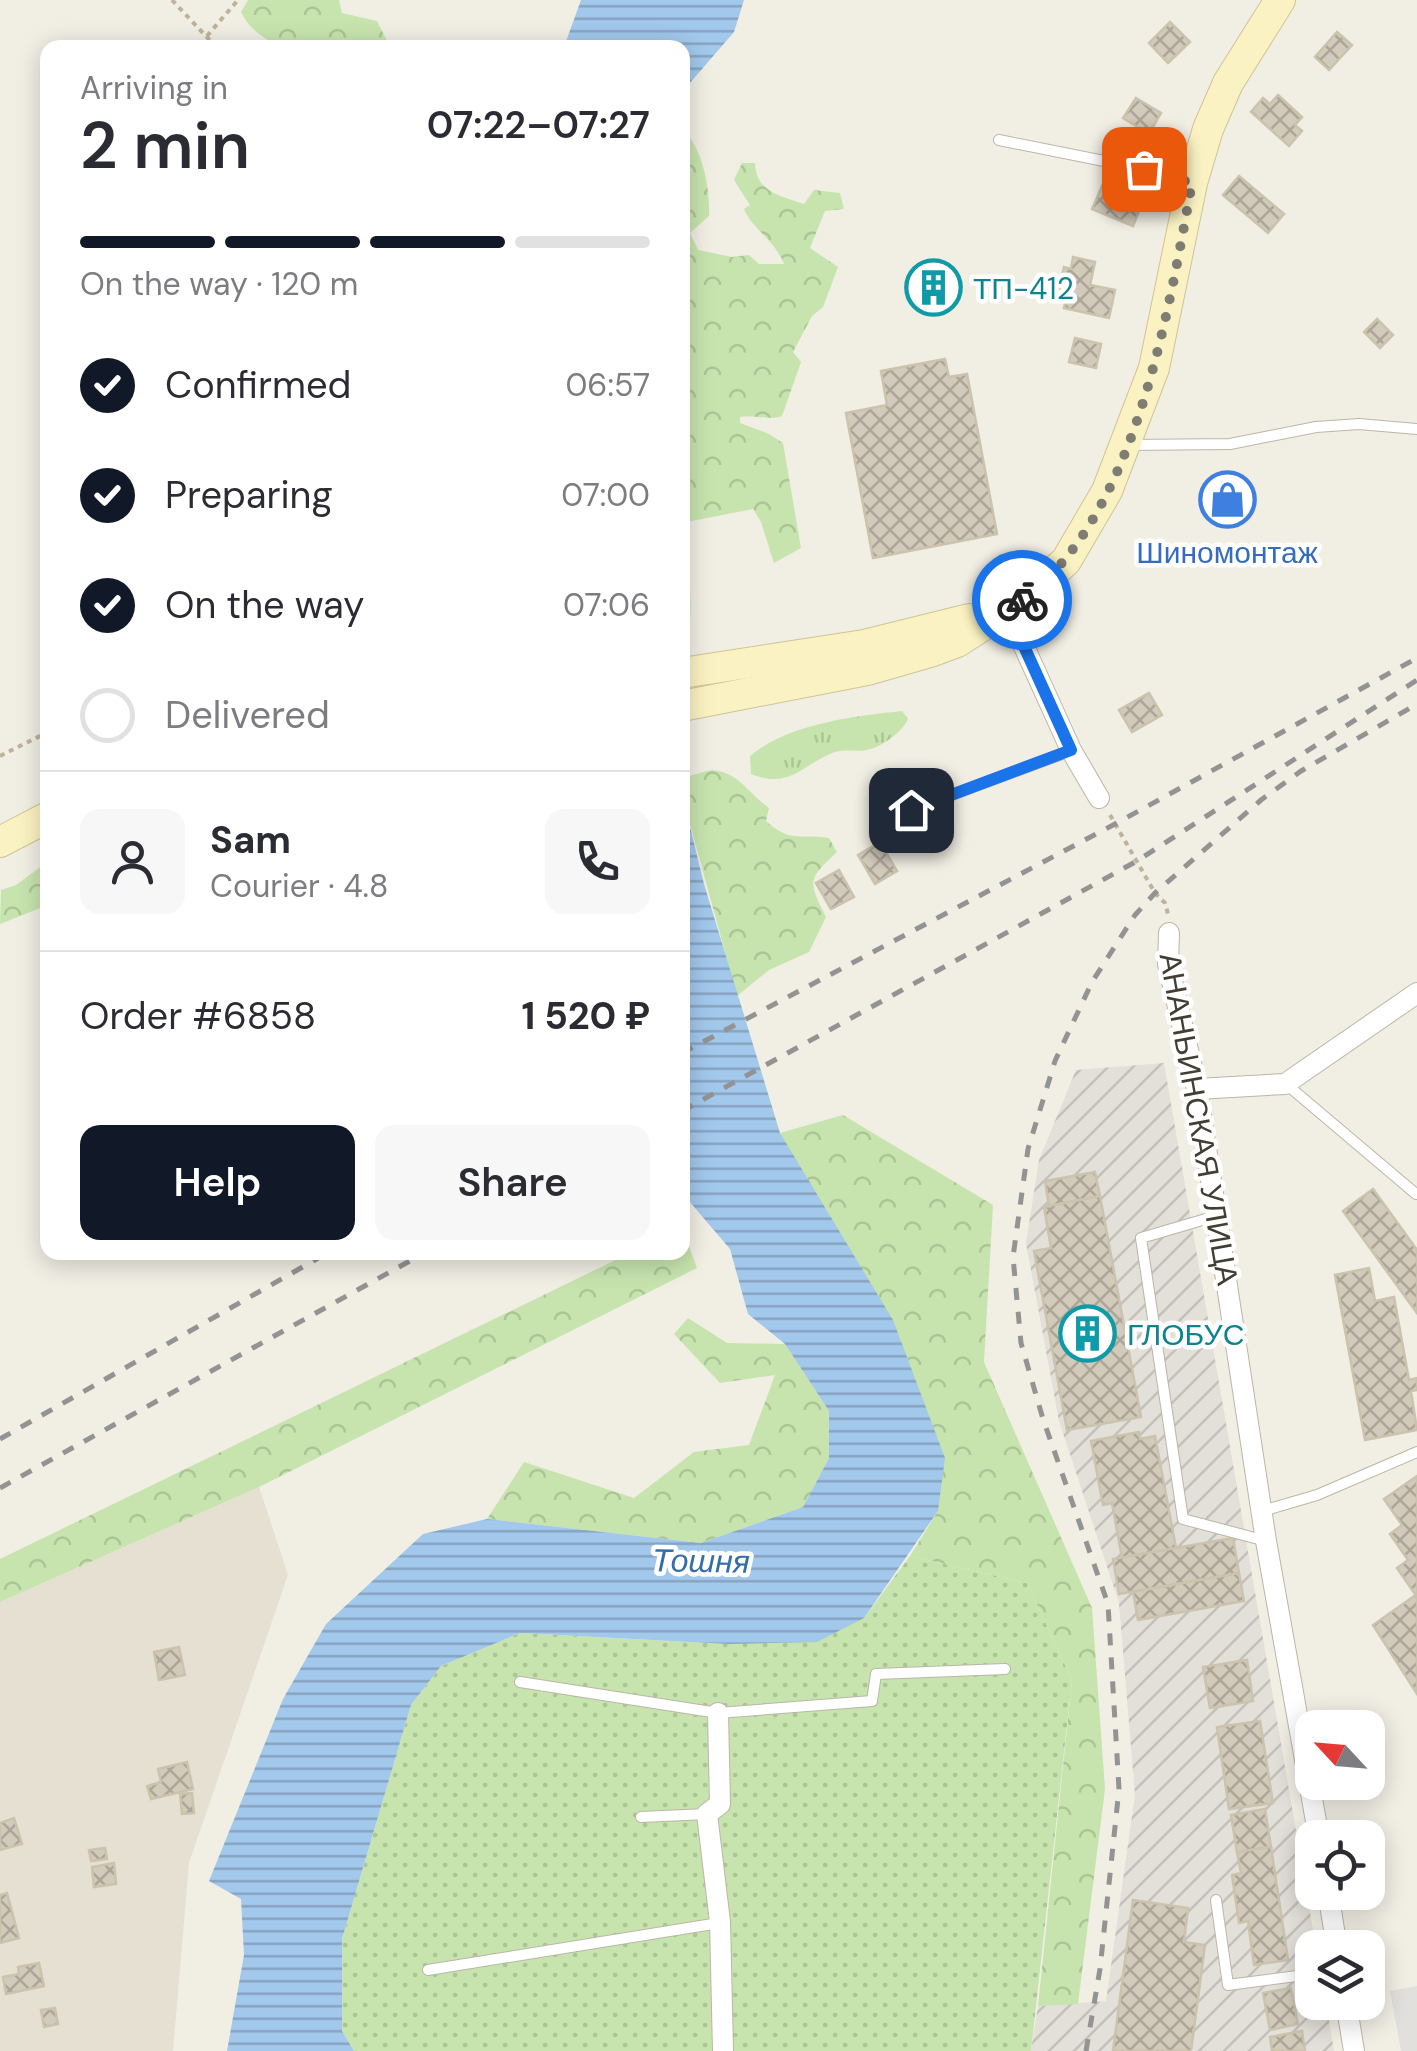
<!DOCTYPE html>
<html lang="en">
<head>
<meta charset="utf-8">
<style>
	:root { --surface:#fff; --page:#f7f7f7; --text:#2b2b33; --muted:#7c7c81; --line:#e1e1e2; --accent:#111827 }
	body { margin:0; font-family:"DM Sans",sans-serif; background:var(--page); color:var(--text); height:100vh; display:flex; flex-direction:column; font-size:38px; white-space:nowrap }
	* { box-sizing:border-box; margin:0 }
	p { font-size:32px; color:var(--muted) }
	.icon { flex:none; width:55px; height:55px; fill:none; stroke:currentColor; stroke-width:2; stroke-linecap:round; stroke-linejoin:round }
	.map { position:relative; flex:1; overflow:hidden }
	.details { position:absolute; left:40px; top:40px; width:650px; height:1220px; display:flex; flex-direction:column; background:var(--surface); border-radius:20px; box-shadow:0 5px 25px #0003 }
	.details>* { flex:none }
	.needle { width:65px; rotate:296deg }
	.tools { position:absolute; left:1295px; top:1710px; display:grid; gap:20px }
	.tools a { display:grid; place-items:center; width:90px; height:90px; border-radius:20px; background:var(--surface); box-shadow:0 5px 25px #0003; font-size:50px }
	.pin { position:absolute; display:grid; place-items:center; width:85px; height:85px; color:#fff; margin:-42px; border-radius:20px; box-shadow:0 5px 15px #0006 }
	.courier { position:absolute; display:grid; place-items:center; width:100px; height:100px; margin:-50px; border:8px solid #1a73e8; border-radius:50%; background:#fff; color:#222; box-shadow:0 2px 12px #0007 }
	.overview em { font-style:normal; font-weight:600 }
	.overview div { display:flex; flex-direction:column-reverse }
	.overview { display:flex; align-items:center; justify-content:space-between; height:170px; padding:0 40px }
	h1 { font-size:65px; font-weight:600; line-height:75px }
	.bar { display:grid; grid-template-columns:repeat(4,1fr); gap:15px 10px; align-content:center; height:120px; padding:0 40px }
	.bar i { height:12px; border-radius:8px; background:var(--line) }
	.bar .selected { background:var(--accent) }
	.bar p { grid-column:span 4 }
	.line { display:flex; align-items:center; gap:25px; padding:0 40px; border-top:2px solid var(--line) }
	.line div { flex:1 }
	.round { display:grid; place-items:center; flex:none; width:105px; height:105px; border-radius:20px; background:var(--page) }
	ol { padding:0 40px; list-style:none }
	li { display:flex; align-items:center; gap:30px; height:110px }
	li p { margin-inline-start:auto }
	li .icon { padding:10px; border-radius:50%; background:var(--accent); color:#fff; stroke-width:4 }
	li:last-child { color:var(--muted) }
	li i { width:55px; height:55px; border:5px solid var(--line); border-radius:50% }
	.cta { display:flex; gap:20px; margin-top:auto; padding:20px 40px }
	.cta a { flex:1; height:115px; border-radius:20px; background:var(--accent); color:#fff; font-size:40px; font-weight:600; line-height:115px; text-align:center }
	.cta a+a { background:var(--page); color:var(--text) }
	.map>svg:first-child { display:block }
	.residential { fill:#e5e0d2 }
	.industrial { fill:url(#industrial-furrows) }
	.grass { fill:url(#grass-tufts) }
	.forest { fill:url(#forest-crowns) }
	.garden { fill:url(#garden-dots) }
	.parking { fill:#e2e0dc }
	.water { fill:url(#water-rules) }
	.building { fill:url(#building-cross-hatch); stroke:#ccc3ad; stroke-width:2.5 }
	.lines { fill:none; stroke-linecap:round; stroke-linejoin:round }
	.service-casing { stroke:#bcb6a7; stroke-width:12 }
	.minor-casing { stroke:#bcb6a7; stroke-width:22 }
	.secondary-casing { stroke:#cfc496; stroke-width:32 }
	.path { stroke:#bdb399; stroke-width:4; stroke-dasharray:5 5; stroke-linecap:butt }
	.service { stroke:#fff; stroke-width:10 }
	.minor { stroke:#fff; stroke-width:20 }
	.secondary { stroke:#fbf2c3; stroke-width:30 }
	.rail { stroke:#939393; stroke-width:5; stroke-dasharray:12 12; stroke-linecap:butt }
	.done { stroke:#7f7c72; stroke-width:10; stroke-dasharray:0 18 }
	.route { stroke:#1a73e8; stroke-width:12 }
	.labels { text-anchor:middle; dominant-baseline:central; stroke-width:9; stroke-linejoin:round; paint-order:stroke }
	.culture-label { font-size:30px; fill:#0d838f; stroke:#fff; text-anchor:start }
	.shop-label { font-size:30px; fill:#366cbe; stroke:#fff }
	.street-label { font-size:30px; fill:#423e34; stroke:#fff }
	.water-label { font-size:32px; font-style:italic; fill:#346ea8; stroke:#fff }
</style>
</head>
<body>
<div class="map">
<svg width="1417" height="2051" viewBox="0 0 1417 2051">
	<defs>
		<pattern id="industrial-furrows" width="10" height="10" patternUnits="userSpaceOnUse" patternTransform="scale(2.5)"><rect width="10" height="10" fill="#e3dfd9"/><path d="M-1 1l2-2M0 10L10 0M9 11l2-2" fill="none" stroke="#c4c0bb"/></pattern>
		<pattern id="grass-tufts" width="24" height="20" patternUnits="userSpaceOnUse" patternTransform="scale(2.5)"><rect width="24" height="20" fill="#c7e4ae"/><path d="M3 7l-1-3M5 7V3M7 7l1-3M15 17l-1-3M17 17v-4M19 17l1-3" fill="none" stroke="#acc596"/></pattern>
		<pattern id="forest-crowns" width="20" height="18" patternUnits="userSpaceOnUse" patternTransform="scale(2.5)"><rect width="20" height="18" fill="#c7e4ae"/><path d="M2 6a3 3 0 1 1 6 0M12 15a3 3 0 1 1 6 0" fill="none" stroke="#acc596"/></pattern>
		<pattern id="garden-dots" width="8" height="8" patternUnits="userSpaceOnUse" patternTransform="scale(2.5)"><rect width="8" height="8" fill="#c7e4ae"/><path d="M2 2h.1M6 6h.1" fill="none" stroke="#acc596" stroke-width="1.8" stroke-linecap="round"/></pattern>
		<pattern id="water-rules" width="6" height="5" patternUnits="userSpaceOnUse" patternTransform="scale(2.5)"><rect width="6" height="5" fill="#a2c8ec"/><path d="M0 2.5h6" fill="none" stroke="#86a4c0"/></pattern>
		<pattern id="building-cross-hatch" width="8" height="8" patternUnits="userSpaceOnUse" patternTransform="scale(2.5)"><rect width="8" height="8" fill="#d2caba"/><path d="M0 0l8 8M0 8l8-8" fill="none" stroke="#aca598"/></pattern>
	</defs>
	<rect width="100%" height="100%" fill="#f1eee4"/>
	<polygon class="residential" points="259,1487 288,1575 189,1863 173,2051 0,2051 0,1602"/>
	<polygon class="industrial" points="1164,1063 1316,1947 1312,1948 1312,2002 1326,2003 1334,2051 1031,2051 1038,2006 1106,2001 1135,1795 1119,1603 1059,1421 1026,1243 1039,1160 1076,1070"/>
	<path class="grass" d="M902,711l6,8c-5,12 -24,26 -37,30 -13,4 -26,-1 -39,4 -33,14 -42,36 -81,21l-1,-18c38,-32 104,-40 152,-45z"/>
	<g class="forest">
		<path d="M248,0h91l3,13 35,8 13,26h-109c-17,-8 -32,-18 -40,-35z"/>
		<path d="M688,135c16,21 22,55 21,81l-19,17 8,17 34,7 17,-2 10,9h25c-10,-25 -32,-35 -40,-55l6,-4 -16,-25 8,-17h13c1,29 25,33 49,41l10,-14 26,3 4,16 -19,2 -15,37 28,19 -15,40 -11,9 -19,36 8,10 -19,54c-14,5 -28,-2 -42,1v6l29,11 14,9 18,105 -27,15 -13,-41 -8,-13 -66,13c-2,35 7,71 2,105l-7,-1v-478z"/>
		<path d="M711,770c27,1 38,24 58,38l-3,13c25,23 35,12 63,17l8,14c-30,28 -29,29 -11,65l-17,35 -40,18 -32,26 -54,-198 -1,-20z"/>
		<polygon points="47,862 47,896 43,907 0,924 1,890 16,885"/>
		<polygon points="843,1115 993,1205 984,1362 1092,1608 1105,1789 1078,2004 1038,2006 1072,1680 1027,1583 910,1556 938,1511 780,1133"/>
		<polygon points="683,1230 697,1268 259,1487 0,1602 0,1559 630,1253 682,1252"/>
		<polygon points="688,1318 727,1343 785,1344 829,1411 829,1458 803,1507 701,1543 487,1519 524,1462 634,1498 694,1452 749,1445 775,1375 720,1383 674,1334"/>
	</g>
	<polygon class="garden" points="910,1556 1027,1583 1072,1680 1031,2051 354,2051 342,2031 342,1939 411,1705 441,1666 520,1633 728,1644 864,1618"/>
	<polygon class="parking" points="1417,1986 1417,2051 1401,2051 1390,1991"/>
	<g class="water">
		<polygon points="581,0 744,0 734,32 689,84 683,114 682,48 564,47"/>
		<polygon points="683,798 704,884 780,1133 893,1320 945,1458 938,1511 864,1618 817,1642 728,1644 520,1633 441,1666 411,1705 342,1939 342,2031 354,2051 227,2051 244,1955 241,1899 209,1881 283,1699 326,1624 423,1534 487,1519 701,1543 803,1507 829,1458 829,1411 785,1344 748,1314 730,1249 683,1194"/>
	</g>
	<g class="building">
		<polygon points="1170,22 1190,42 1168,63 1149,43"/>
		<polygon points="1337,32 1352,45 1329,70 1315,57"/>
		<polygon points="1278,95 1302,117 1295,125 1302,131 1289,146 1251,112 1263,98 1270,104"/>
		<polygon points="1136,98 1161,113 1149,134 1123,118"/>
		<polygon points="1239,176 1284,214 1268,233 1223,195"/>
		<polygon points="1103,184 1143,201 1133,226 1092,209"/>
		<polygon points="1073,257 1095,262 1090,285 1115,290 1109,318 1064,308 1067,295 1058,293 1064,267 1071,269"/>
		<polygon points="928,271 944,273 939,304 924,302"/>
		<polygon points="1377,319 1393,335 1380,348 1364,332"/>
		<polygon points="1075,338 1101,344 1096,368 1069,362"/>
		<polygon points="945,359 949,377 967,374 997,534 873,558 846,413 887,405 881,371"/>
		<polygon points="1236,473 1251,486 1217,525 1202,512"/>
		<polygon points="1149,693 1162,715 1132,732 1119,710"/>
		<polygon points="880,842 897,871 875,884 858,855"/>
		<polygon points="839,870 854,897 831,909 816,883"/>
		<polygon points="1095,1172 1100,1196 1049,1206 1045,1181"/>
		<polygon points="1373,1189 1417,1250 1417,1313 1343,1211"/>
		<polygon points="1100,1196 1141,1417 1067,1430 1034,1251 1051,1248 1044,1207"/>
		<polygon points="1369,1268 1375,1301 1394,1297 1409,1380 1417,1378 1417,1390 1411,1391 1417,1430 1365,1440 1335,1275"/>
		<polygon points="1139,1432 1140,1439 1155,1436 1176,1548 1122,1558 1112,1503 1103,1505 1091,1441"/>
		<polygon points="1417,1476 1417,1597 1397,1568 1408,1560 1390,1534 1402,1525 1384,1499"/>
		<polygon points="1233,1538 1239,1573 1119,1594 1113,1559"/>
		<polygon points="1239,1573 1244,1601 1138,1620 1133,1592"/>
		<polygon points="1417,1594 1417,1694 1373,1625"/>
		<polygon points="179,1647 185,1675 159,1680 154,1652"/>
		<polygon points="1247,1660 1253,1701 1210,1708 1203,1667"/>
		<polygon points="1260,1721 1273,1803 1229,1809 1217,1727"/>
		<polygon points="187,1762 193,1789 151,1799 147,1786 161,1782 158,1769"/>
		<polygon points="192,1793 194,1813 182,1814 180,1794"/>
		<polygon points="1265,1809 1271,1847 1237,1852 1231,1815"/>
		<polygon points="14,1818 22,1844 0,1850 0,1823"/>
		<polygon points="1271,1847 1288,1960 1254,1965 1248,1921 1239,1923 1232,1875 1241,1873 1237,1852"/>
		<polygon points="105,1848 107,1859 91,1861 89,1850"/>
		<polygon points="114,1863 116,1884 94,1887 92,1867"/>
		<polygon points="7,1893 19,1938 0,1943 0,1895"/>
		<polygon points="1133,1900 1188,1908 1184,1942 1205,1945 1191,2051 1113,2051"/>
		<polygon points="39,1963 44,1986 6,1994 3,1977 19,1974 18,1967"/>
		<polygon points="1291,1988 1298,2024 1270,2030 1263,1993"/>
		<polygon points="55,2008 58,2024 44,2027 41,2010"/>
		<polygon points="1302,2031 1305,2051 1272,2051 1270,2037"/>
	</g>
	<g class="lines">
		<defs>
			<g id="service">
				<polyline points="999,140 1144,169 1187,181"/>
				<polyline points="1127,445 1230,444 1316,427 1359,424 1417,429"/>
				<polyline points="911,810 1070,751"/>
				<polyline points="1286,1084 1416,1194"/>
				<polyline points="1216,1216 1141,1238 1183,1519 1266,1541"/>
				<polyline points="1262,1511 1317,1495 1417,1452"/>
				<polyline points="520,1682 718,1713 872,1701 876,1674 1005,1669"/>
				<polyline points="641,1817 707,1814"/>
				<polyline points="1216,1900 1228,1985 1312,1974"/>
				<polyline points="428,1970 719,1923"/>
			</g>
			<g id="minor">
				<polyline points="1007,609 1071,750 1099,798"/>
				<polyline points="1169,933 1168,964 1197,1089 1266,1541 1319,1838"/>
				<polyline points="1197,1089 1285,1084 1417,993"/>
				<polyline points="718,1713 720,1804 707,1814 720,1922 723,2051"/>
				<polyline points="1328,1892 1337,1948"/>
				<polyline points="1346,2002 1354,2051"/>
			</g>
			<g id="secondary">
				<polyline points="682,673 864,645 969,619"/>
				<polyline points="682,706 867,670 933,651 957,642 1021,601 1066,561 1107,491 1154,368 1192,183 1208,129 1228,83 1280,0"/>
				<polyline points="0,842 48,817"/>
			</g>
		</defs>
		<use href="#service" class="service-casing"/>
		<use href="#minor" class="minor-casing"/>
		<use href="#secondary" class="secondary-casing"/>
		<g class="path">
			<polyline points="172,0 217,48"/>
			<polyline points="207,36 238,0"/>
			<polyline points="0,756 48,732"/>
			<polyline points="1110,815 1155,893 1165,903 1168,914"/>
		</g>
		<use href="#service" class="service"/>
		<use href="#minor" class="minor"/>
		<use href="#secondary" class="secondary"/>
		<g class="rail">
			<polyline points="682,1053 1115,824 1417,658"/>
			<polyline points="682,1111 1137,861 1417,680"/>
			<polyline points="0,1439 329,1252"/>
			<polyline points="0,1488 426,1252"/>
			<polyline points="1086,2051 1100,1969 1119,1789 1108,1604 1043,1419 1021,1343 1013,1257 1028,1149 1055,1061 1092,982 1135,915 1155,893 1261,800 1301,771 1417,704"/>
		</g>
	</g>
	<g class="lines">
		<path class="done" d="M1022,600c114,-82 146,-287 170,-417l-48,-14"/>
		<polyline class="route" points="911,810 1071,750 1007,609 1022,600"/>
	</g>
	<defs>
		<symbol id="building-ring" viewBox="-11 -11 22 22"><circle r="9.5" fill="#fff" stroke="#0f9aa8" stroke-width="1.5"/><path d="M-4-6H4V6H1V3H-1V6H-4ZM-2.5-4.3h1.7v1.8h-1.7ZM.8-4.3h1.7v1.8H.8ZM-2.5-1h1.7V.8h-1.7ZM.8-1h1.7V.8H.8Z" fill="#0f9aa8"/></symbol>
		<symbol id="shop-ring" viewBox="-11 -11 22 22"><circle r="9.5" fill="#fff" stroke="#3f7fe0" stroke-width="1.5"/><path d="M-5-2.5h2.3a2.7 3.5 0 0 1 5.4 0H5L5.5 6h-11ZM-1.5-2.5h3a1.5 2.3 0 0 0-3 0Z" fill="#3f7fe0"/></symbol>
	</defs>
	<g fill-rule="evenodd">
		<use href="#building-ring" x="902" y="256" width="63" height="63"/>
		<use href="#shop-ring" x="1196" y="468" width="63" height="63"/>
		<use href="#building-ring" x="1056" y="1302" width="63" height="63"/>
	</g>
	<g class="labels">
		<g class="culture-label">
			<text x="973" y="288">ТП-412</text>
			<text x="1127" y="1334">ГЛОБУС</text>
		</g>
		<g class="shop-label">
			<text x="1227" y="552">Шиномонтаж</text>
		</g>
		<g class="street-label">
			<text transform="translate(1199 1119) rotate(80)">АНАНЬИНСКАЯ УЛИЦА</text>
		</g>
		<g class="water-label">
			<text transform="translate(701 1561) rotate(1)">Тошня</text>
		</g>
	</g>
</svg>
<div class="tools">
<a><svg class="needle" viewBox="-14 -14 28 28"><path d="M0-13l5 13h-10z" fill="#e53935"/><path d="M0 13l5-13h-10z" fill="#7c7c81"/></svg></a>
<a><svg class="icon" aria-label="locate" viewBox="0 0 24 24"><circle cx="12" cy="12" r="6"/><path d="M12 2v4M12 18v4M2 12h4M18 12h4"/></svg></a>
<a><svg class="icon" aria-label="layers" viewBox="0 0 24 24"><path d="M12 4l9 5-9 5-9-5zM3 14l9 5 9-5"/></svg></a>
</div>
<div class="pin" style="left:1144px;top:169px;background:#ea580c"><svg class="icon" aria-label="bag" viewBox="0 0 24 24"><path d="M5 8h14l-1 12H6zM9 8a3 3 0 0 1 6 0"/></svg></div>
<div class="pin" style="left:911px;top:810px;background:#1f2937"><svg class="icon" aria-label="home" viewBox="0 0 24 24"><path d="M3 11l9-7 9 7M6 9v11h12V9"/></svg></div>
<div class="courier" style="left:1022px;top:600px"><svg class="icon" aria-label="bike" viewBox="0 0 24 24"><circle cx="6" cy="16" r="4"/><circle cx="18" cy="16" r="4"/><path d="M6 16l4-8h5l3 8M10 8l3 8H6M13 5h3"/></svg></div>
<section class="details">
<div class="overview"><div><h1>2 min</h1><p>Arriving in</p></div><em>07:22–07:27</em></div>
<div class="bar"><i class="selected"></i><i class="selected"></i><i class="selected"></i><i></i><p>On the way · 120 m</p></div>
<ol>
<li><svg class="icon" aria-label="check" viewBox="0 0 24 24"><path d="M5 12l5 5 9-10"/></svg>Confirmed<p>06:57</p></li>
<li><svg class="icon" aria-label="check" viewBox="0 0 24 24"><path d="M5 12l5 5 9-10"/></svg>Preparing<p>07:00</p></li>
<li><svg class="icon" aria-label="check" viewBox="0 0 24 24"><path d="M5 12l5 5 9-10"/></svg>On the way<p>07:06</p></li>
<li><i></i>Delivered</li>
</ol>
<div class="line" style="height:180px"><a class="round"><svg class="icon" aria-label="person" viewBox="0 0 24 24"><circle cx="12" cy="8" r="4"/><path d="M4 21q1-7 8-7t8 7"/></svg></a><div><b>Sam</b><p>Courier · 4.8</p></div><a class="round"><svg class="icon" aria-label="phone" viewBox="0 0 24 24"><path d="M5 4h4l2 5-3 2q2 4 5 5l2-3 5 2v4C11 20 4 13 5 4z"/></svg></a></div>
<div class="line" style="height:130px"><div>Order #6858</div><b>1 520 ₽</b></div>
<div class="cta"><a>Help</a><a>Share</a></div>
</section>
</div>
</body>
</html>
